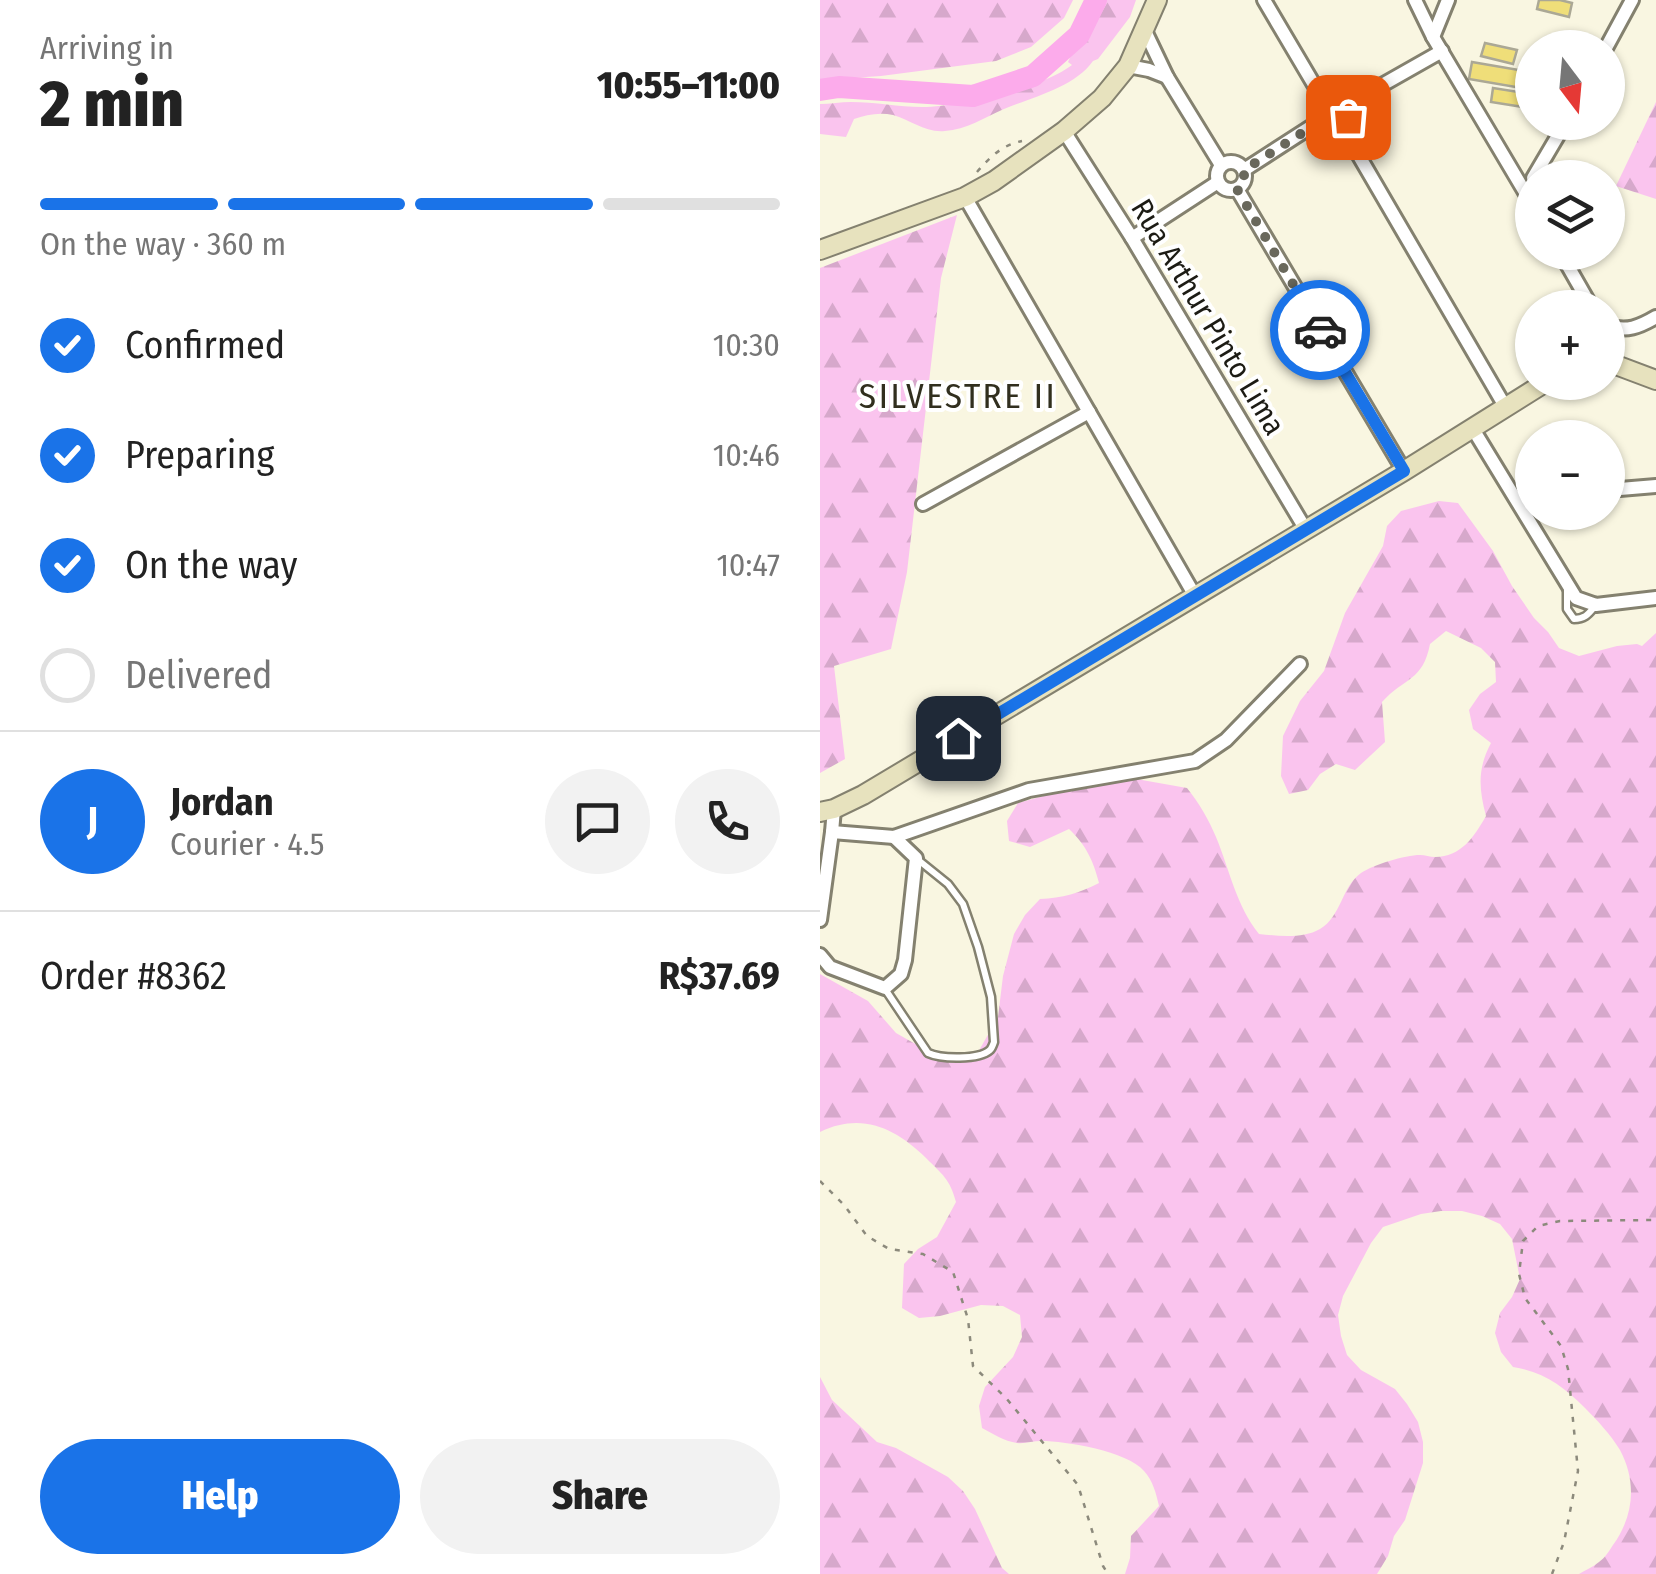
<!DOCTYPE html>
<html lang="en">
<head>
<meta charset="utf-8">
<style>
	:root { --surface:#fff; --page:#f2f2f2; --text:#222; --muted:#767676; --line:#e0e0e0; --accent:#1a73e8 }
	body { margin:0; font-family:"Fira Sans Condensed",sans-serif; background:var(--page); color:var(--text); height:100vh; display:flex; flex-direction:column; font-size:38px; white-space:nowrap }
	* { box-sizing:border-box; margin:0 }
	p { font-size:32px; color:var(--muted) }
	.icon { flex:none; width:55px; height:55px; fill:none; stroke:currentColor; stroke-width:2; stroke-linecap:round; stroke-linejoin:round }
	.map { position:relative; flex:1; overflow:hidden }
	.side { display:flex; flex-direction:column; background:var(--surface); width:820px }
	.side>* { flex:none }
	.needle { width:65px; rotate:164deg }
	.buttons { position:absolute; left:695px; top:30px; display:grid; gap:20px }
	.buttons a { display:grid; place-items:center; width:110px; height:110px; border-radius:50%; background:var(--surface); box-shadow:0 2px 8px #0004; font-size:50px }
	.pin { position:absolute; display:grid; place-items:center; width:85px; height:85px; color:#fff; margin:-42px; border-radius:20px; box-shadow:0 5px 15px #0006 }
	.courier { position:absolute; display:grid; place-items:center; width:100px; height:100px; margin:-50px; border:8px solid #1a73e8; border-radius:50%; background:#fff; color:#222; box-shadow:0 2px 12px #0007 }
	.headline em { font-style:normal; font-weight:800 }
	.headline div { display:flex; flex-direction:column-reverse }
	.headline { display:flex; align-items:center; justify-content:space-between; height:170px; padding:0 40px }
	h1 { font-size:65px; font-weight:800; line-height:75px }
	.bar { display:grid; grid-template-columns:repeat(4,1fr); gap:15px 10px; align-content:center; height:120px; padding:0 40px }
	.bar i { height:12px; border-radius:8px; background:var(--line) }
	.bar .on { background:var(--accent) }
	.bar p { grid-column:span 4 }
	.line { display:flex; align-items:center; gap:25px; padding:0 40px; border-top:2px solid var(--line) }
	.line div { flex:1 }
	.round { display:grid; place-items:center; flex:none; width:105px; height:105px; border-radius:52px; background:var(--page) }
	ol { padding:0 40px; list-style:none }
	li { display:flex; align-items:center; gap:30px; height:110px }
	li p { margin-inline-start:auto }
	li .icon { padding:10px; border-radius:50%; background:var(--accent); color:#fff; stroke-width:4 }
	li:last-child { color:var(--muted) }
	li i { width:55px; height:55px; border:5px solid var(--line); border-radius:50% }
	.button { display:flex; gap:20px; margin-top:auto; padding:20px 40px }
	.button a { flex:1; height:115px; border-radius:60px; background:var(--accent); color:#fff; font-size:40px; font-weight:800; line-height:115px; text-align:center }
	.button a+a { background:var(--page); color:var(--text) }
	main { display:flex; flex:1; min-height:0 }
	.map>svg:first-child { display:block }
	.forest { fill:url(#forest-firs) }
	.lines { fill:none; stroke-linecap:round; stroke-linejoin:round }
	.river { stroke:#fcabeb; stroke-width:22 }
	.building { fill:#efde79; stroke:#aba895; stroke-width:2.5 }
	.lane-casing { stroke:#84816f; stroke-width:11 }
	.street-casing { stroke:#84816f; stroke-width:18 }
	.secondary-casing { stroke:#84816f; stroke-width:22 }
	.path { stroke:#8c8a7c; stroke-width:2.5; stroke-dasharray:5 8; stroke-linecap:butt }
	.lane { stroke:#fff; stroke-width:6 }
	.street { stroke:#fff; stroke-width:12 }
	.secondary { stroke:#e7e2be; stroke-width:18 }
	.done { stroke:#69685c; stroke-width:10; stroke-dasharray:0 18 }
	.route { stroke:#1a73e8; stroke-width:12 }
	.labels { text-anchor:middle; dominant-baseline:central; stroke-width:8; stroke-linejoin:round; paint-order:stroke }
	.street-label { font-size:30px; fill:#1c1b14; stroke:#fff }
	.quarter-label { font-size:35px; letter-spacing:2.5px; fill:#312f1e; stroke:#fff }
</style>
</head>
<body>
<main>
<section class="side">
<div class="headline"><div><h1>2 min</h1><p>Arriving in</p></div><em>10:55–11:00</em></div>
<div class="bar"><i class="on"></i><i class="on"></i><i class="on"></i><i></i><p>On the way · 360 m</p></div>
<ol>
<li><svg class="icon" aria-label="check" viewBox="0 0 24 24"><path d="M5 12l5 5 9-10"/></svg>Confirmed<p>10:30</p></li>
<li><svg class="icon" aria-label="check" viewBox="0 0 24 24"><path d="M5 12l5 5 9-10"/></svg>Preparing<p>10:46</p></li>
<li><svg class="icon" aria-label="check" viewBox="0 0 24 24"><path d="M5 12l5 5 9-10"/></svg>On the way<p>10:47</p></li>
<li><i></i>Delivered</li>
</ol>
<div class="line" style="height:180px"><b class="round" style="background:var(--accent);color:#fff">J</b><div><b>Jordan</b><p>Courier · 4.5</p></div><a class="round"><svg class="icon" aria-label="chat" viewBox="0 0 24 24"><path d="M4 5h16v11H9l-5 4z"/></svg></a><a class="round"><svg class="icon" aria-label="phone" viewBox="0 0 24 24"><path d="M5 4h4l2 5-3 2q2 4 5 5l2-3 5 2v4C11 20 4 13 5 4z"/></svg></a></div>
<div class="line" style="height:130px"><div>Order #8362</div><b>R$37.69</b></div>
<div class="button"><a>Help</a><a>Share</a></div>
</section>
<div class="map">
<svg width="836" height="1574" viewBox="0 0 836 1574">
	<defs>
		<pattern id="forest-firs" width="22" height="20" patternUnits="userSpaceOnUse" patternTransform="scale(2.5)"><rect width="22" height="20" fill="#fac4ee"/><path d="M5 1l3.5 6h-7zM16 11l3.5 6h-7z" fill="#d6a8cb"/></pattern>
	</defs>
	<rect width="100%" height="100%" fill="#f9f6e1"/>
	<g class="forest">
		<polygon points="0,0 253,0 244,18 211,47 176,61 61,76 0,80"/>
		<path d="M277,0h39l-6,17 -32,42 -5,2c-18,26 -60,36 -89,48 -19,8 -38,21 -59,22 -20,2 -34,-11 -52,-16 -14,-3 -27,0 -39,4l-8,18 -26,-3v-30c10,0 21,-2 31,-2 24,0 48,5 71,5 37,0 122,-20 150,-42l-4,-3z"/>
		<polygon points="836,102 836,199 796,186"/>
		<polygon points="137,215 121,278 87,572 71,649 14,666 25,759 0,773 0,268"/>
		<path d="M619,501l19,2 35,48 19,35 22,32 14,14 11,16 20,8 38,-10 20,-2 5,2 14,-13v941h-77c6,-4 14,-7 20,-12 6,-4 10,-11 14,-17 21,-29 24,-63 7,-95 -9,-15 -23,-30 -35,-42 -22,-22 -41,-36 -72,-41l-12,-15 -6,-19 5,-20 12,-16 8,-18 -8,-40 -12,-15 -18,-8 -20,-5h-21l-20,3 -38,13 -12,16 -28,53 -5,19 3,21 6,19 14,15 34,19 12,15 11,18 5,20v21l-18,57 -11,16 -6,20 -11,18h-252l5,-16 1,-22 28,-30c-3,-13 -6,-25 -15,-35 -17,-20 -78,-30 -103,-30 -8,0 -16,3 -24,2 -13,-2 -24,-9 -35,-15l-3,-22 6,-19 28,-30 9,-20 -2,-22 -17,-9 -22,-1 -41,11 -21,2 -17,-10 2,-44 14,-15 19,-12 19,-35c-6,-23 -14,-28 -30,-44 -31,-30 -64,-46 -106,-26v-158l48,27 28,32 37,21 22,6 22,-6 21,-37 5,-41 11,-42 11,-19 15,-16c22,-1 40,-6 59,-16 -6,-23 -13,-38 -30,-54l-39,18 -21,-6 -2,-20 11,-18 66,-18 19,-2 22,-6 62,11c12,15 22,32 29,49 14,34 20,68 43,97 19,2 44,5 61,-5 21,-12 22,-43 41,-56 12,-8 44,-18 59,-18 5,0 10,2 15,2 26,0 39,-20 51,-41 -7,-27 -9,-47 5,-73l-18,-14 -4,-19 11,-16 16,-12 -1,-20 -14,-14 -35,-17 -16,13c-7,37 -25,33 -48,58l3,40 -30,28 -19,-6 -16,10 -12,16 -19,4 -8,-18 2,-40 17,-35 24,-30 21,-58 38,-67 4,-20 14,-15z"/>
		<polygon points="0,1377 12,1400 57,1442 76,1448 128,1477 143,1491 155,1509 182,1568 189,1574 0,1574"/>
	</g>
	<g class="lines">
		<polyline class="river" points="0,90 19,87 153,96 213,76 259,35 276,0"/>
	</g>
	<g class="building">
		<polygon points="719,0 740,0 752,3 749,17 717,9"/>
		<polygon points="665,43 697,50 693,64 661,56"/>
		<polygon points="652,62 710,72 707,89 649,79"/>
		<polygon points="673,88 705,93 703,107 671,102"/>
	</g>
	<g class="lines">
		<defs>
			<g id="lane">
				<path d="M747,588v21l7,10c12,0 15,-6 22,-14"/>
				<path d="M65,989l43,64c13,6 51,7 62,-3 2,-2 3,-5 4,-8l-3,-45 -13,-50 -15,-43 -15,-20 -31,-25"/>
			</g>
			<g id="street">
				<polyline points="444,0 506,105"/>
				<polyline points="595,0 613,37 712,204"/>
				<polyline points="325,31 347,77 401,165"/>
				<polyline points="613,37 628,0"/>
				<polyline points="786,48 812,0"/>
				<polyline points="308,66 329,70 347,77"/>
				<circle cx="515" cy="114" r="12"/>
				<polyline points="525,106 622,51"/>
				<polyline points="521,125 686,408"/>
				<polyline points="244,131 312,238 486,530"/>
				<circle cx="411" cy="176" r="14"/>
				<polyline points="424,170 503,119"/>
				<polyline points="713,178 746,122"/>
				<polyline points="417,189 584,471"/>
				<polyline points="145,197 375,596"/>
				<polyline points="312,238 398,182"/>
				<polyline points="740,252 772,308"/>
				<path d="M788,326c19,6 31,1 48,-9"/>
				<polyline points="653,429 756,598 776,605 836,598"/>
				<polyline points="788,490 836,486"/>
				<polyline points="103,504 269,412"/>
				<polyline points="14,809 12,832 74,837 209,790 375,761 406,740 480,664"/>
				<polyline points="0,920 12,832"/>
				<polyline points="0,955 10,967 65,988 81,974 85,960 96,858 74,837"/>
			</g>
			<g id="secondary">
				<polyline points="0,250 145,197 174,181 244,131 282,98 308,66 337,0"/>
				<polyline points="788,362 836,380"/>
				<polyline points="0,812 14,809 43,795 584,471 726,382"/>
			</g>
		</defs>
		<use href="#lane" class="lane-casing"/>
		<use href="#street" class="street-casing"/>
		<use href="#secondary" class="secondary-casing"/>
		<g class="path">
			<path d="M157,172c13,-15 25,-27 45,-31"/>
			<polyline points="0,1181 24,1205 47,1236 69,1249 103,1254 133,1272 148,1319 153,1366 186,1398 258,1485 283,1566 288,1574"/>
			<polyline points="732,1574 744,1542 758,1471 748,1369 741,1346 705,1298 699,1274 703,1241 718,1226 740,1221 836,1220"/>
		</g>
		<use href="#lane" class="lane"/>
		<use href="#street" class="street"/>
		<use href="#secondary" class="secondary"/>
	</g>
	<g class="lines">
		<path class="done" d="M500,330l-83,-141 7,-8v-11l80,-51c4,7 8,8 17,7l7,-9"/>
		<polyline class="route" points="138,738 584,471 500,330"/>
	</g>
	<g class="labels">
		<g class="street-label">
			<text transform="translate(388 317) rotate(59)">Rua Arthur Pinto Lima</text>
		</g>
		<g class="quarter-label">
			<text x="138" y="396">SILVESTRE II</text>
		</g>
	</g>
</svg>
<div class="buttons">
<a><svg class="needle" viewBox="-14 -14 28 28"><path d="M0-13l5 13h-10z" fill="#e53935"/><path d="M0 13l5-13h-10z" fill="#767676"/></svg></a>
<a><svg class="icon" aria-label="layers" viewBox="0 0 24 24"><path d="M12 4l9 5-9 5-9-5zM3 14l9 5 9-5"/></svg></a>
<a>+</a>
<a>−</a>
</div>
<div class="pin" style="left:528px;top:117px;background:#ea580c"><svg class="icon" aria-label="bag" viewBox="0 0 24 24"><path d="M5 8h14l-1 12H6zM9 8a3 3 0 0 1 6 0"/></svg></div>
<div class="pin" style="left:138px;top:738px;background:#1f2937"><svg class="icon" aria-label="home" viewBox="0 0 24 24"><path d="M3 11l9-7 9 7M6 9v11h12V9"/></svg></div>
<div class="courier" style="left:500px;top:330px"><svg class="icon" aria-label="car" viewBox="0 0 24 24"><path d="M5 17H2v-5l4-1 3-4h7l3 4 3 1v5h-3M9 17h6M6 11h13"/><circle cx="7" cy="17" r="2"/><circle cx="17" cy="17" r="2"/></svg></div>
</div>
</main>
</body>
</html>
